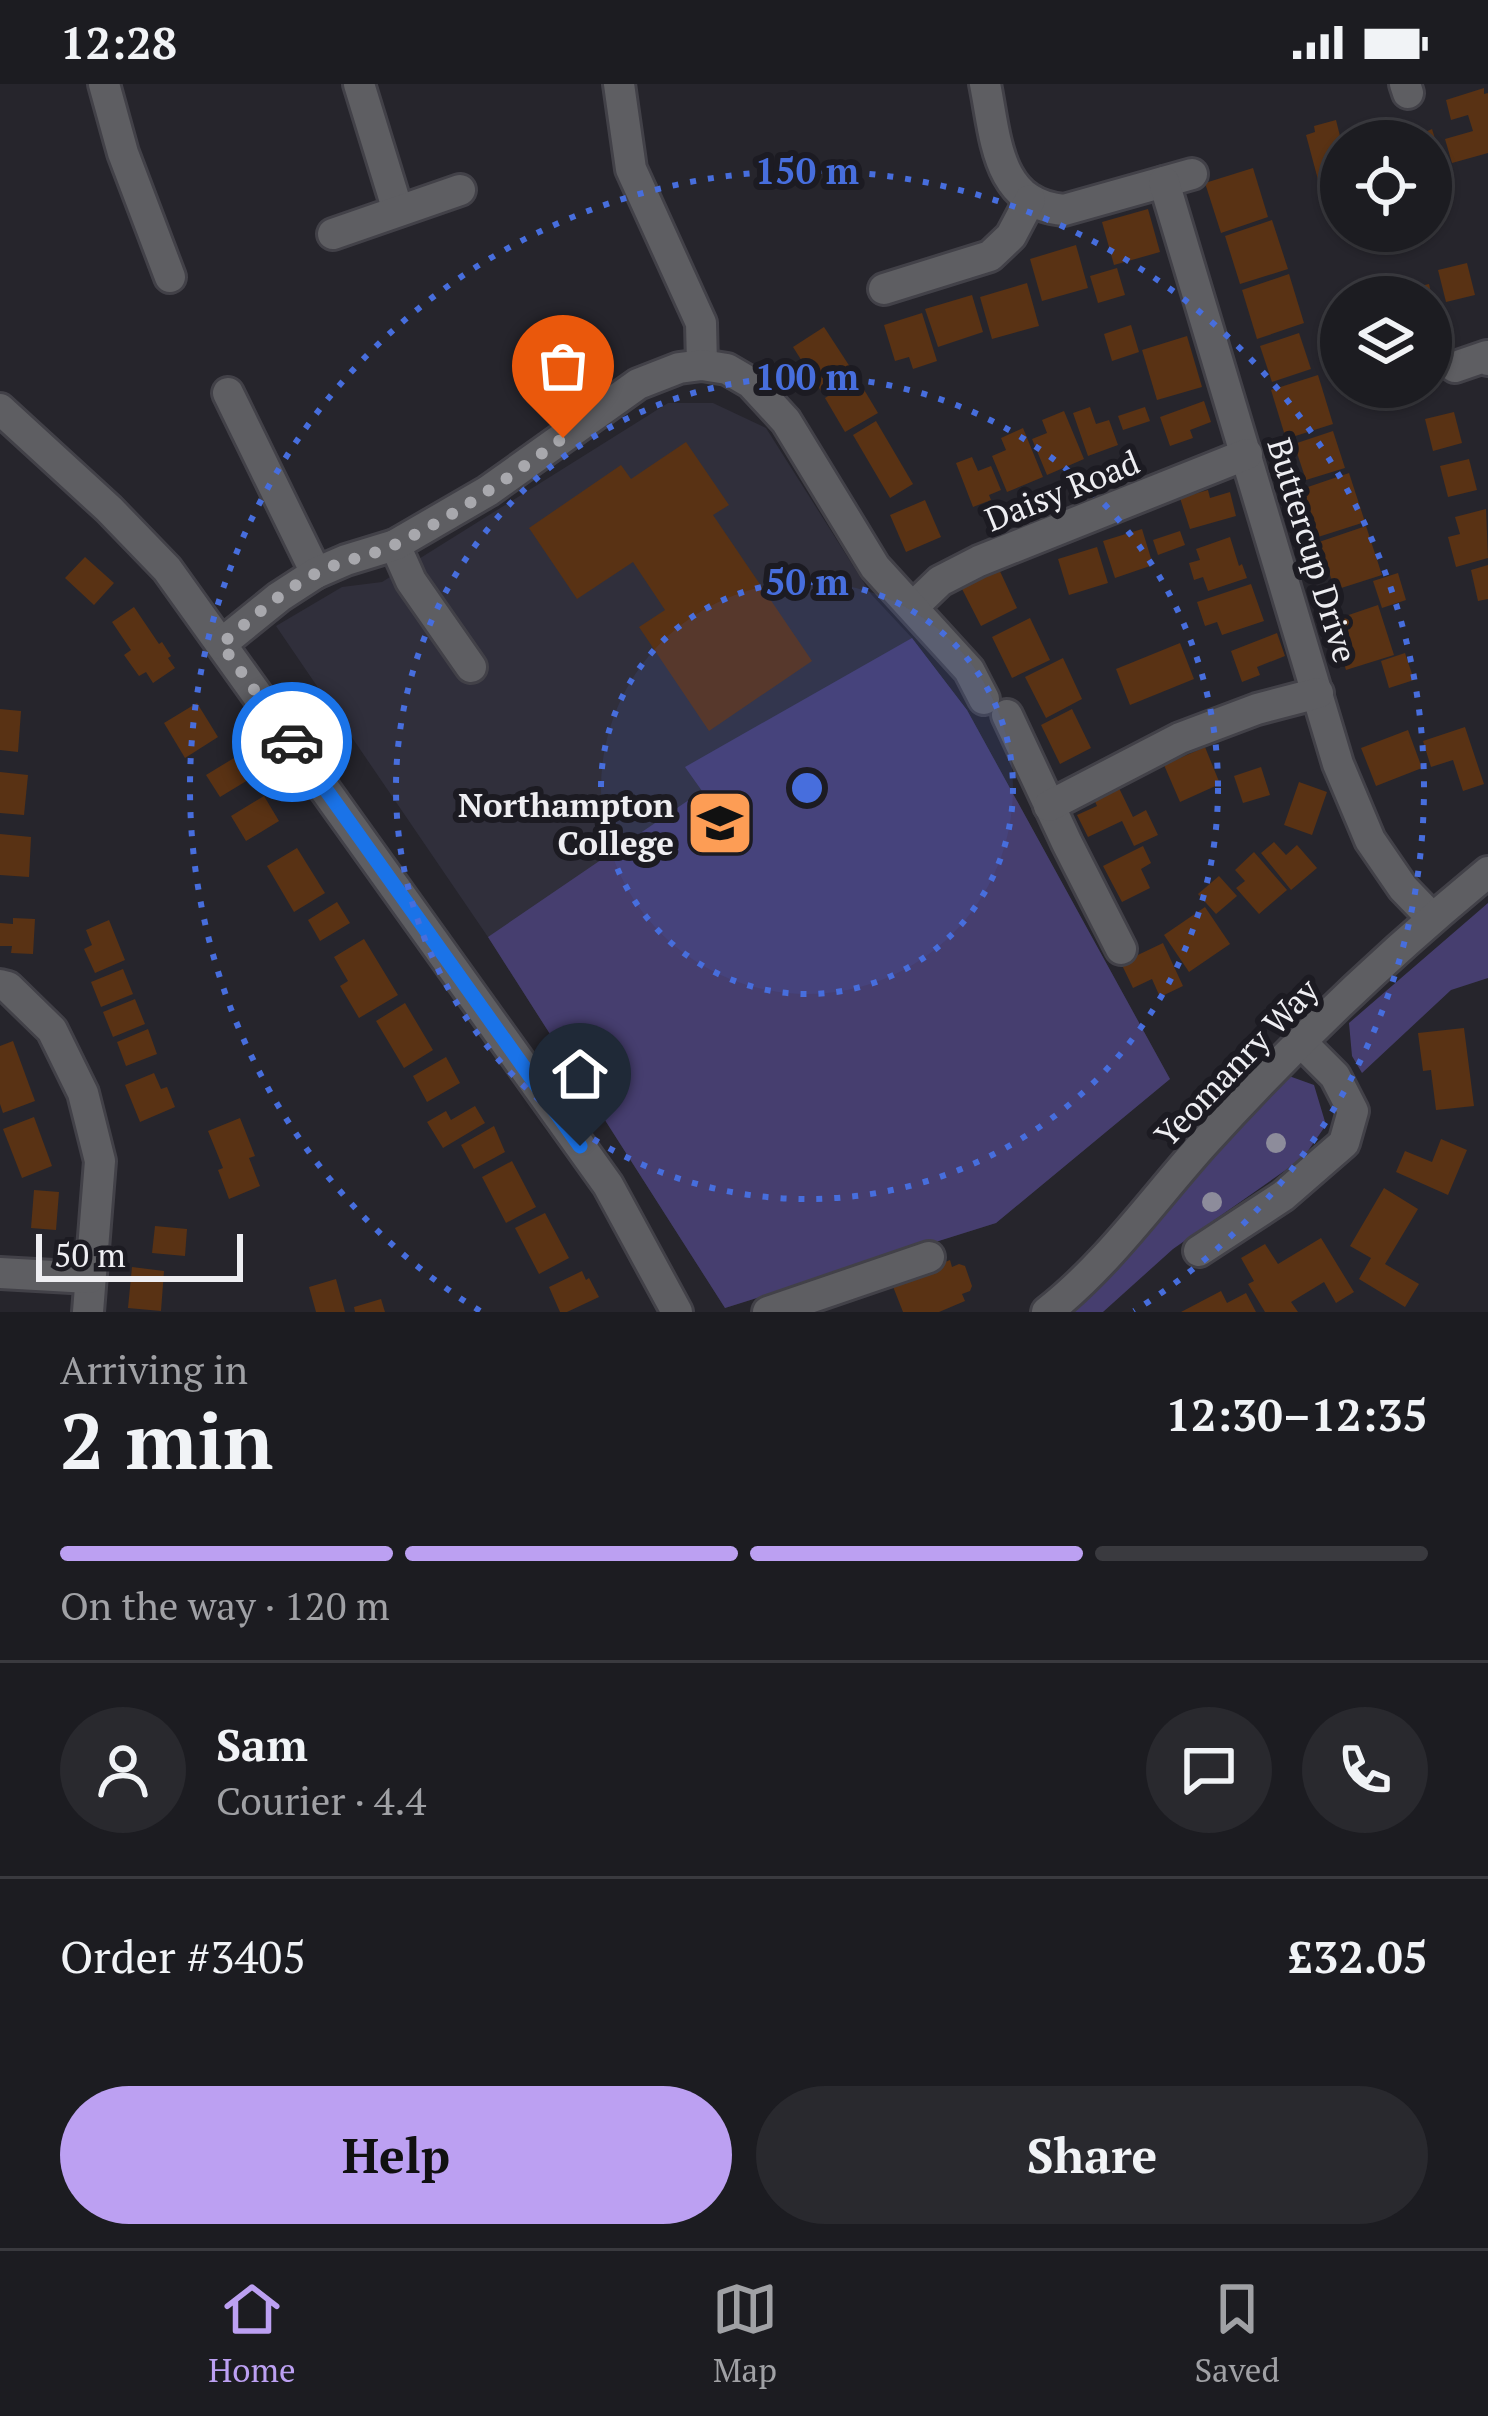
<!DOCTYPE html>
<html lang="en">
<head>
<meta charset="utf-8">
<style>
	:root { --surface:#1c1c21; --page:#29292e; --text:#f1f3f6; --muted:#a0a1a5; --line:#3a3a3f; --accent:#bca0f2 }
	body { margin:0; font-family:"PT Serif",serif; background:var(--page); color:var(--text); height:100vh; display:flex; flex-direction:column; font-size:45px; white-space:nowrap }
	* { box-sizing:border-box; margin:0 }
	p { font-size:39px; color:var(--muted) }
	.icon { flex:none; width:66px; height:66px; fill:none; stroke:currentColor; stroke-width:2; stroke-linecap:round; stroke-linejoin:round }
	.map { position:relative; height:1228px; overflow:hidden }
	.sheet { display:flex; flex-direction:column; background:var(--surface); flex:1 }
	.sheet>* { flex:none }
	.fabs { position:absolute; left:1320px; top:36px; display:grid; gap:24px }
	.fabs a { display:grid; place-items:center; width:132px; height:132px; border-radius:50%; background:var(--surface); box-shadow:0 3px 9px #0004,0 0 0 3px var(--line); font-size:60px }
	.scale { position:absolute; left:36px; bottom:30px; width:207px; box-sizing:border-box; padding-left:12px; border:6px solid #eeeef2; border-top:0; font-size:33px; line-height:42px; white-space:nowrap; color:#eeeef2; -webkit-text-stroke:9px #1c1b22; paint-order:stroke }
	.pin { position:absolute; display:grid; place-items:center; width:102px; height:102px; color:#fff; margin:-123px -51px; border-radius:50% 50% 50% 0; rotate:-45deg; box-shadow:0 0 12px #0007 }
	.pin .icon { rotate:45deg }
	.courier { position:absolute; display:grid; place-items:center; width:120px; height:120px; margin:-60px; border:9px solid #1a73e8; border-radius:50%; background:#fff; color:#222; box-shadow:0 3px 15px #0007 }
	.summary em { font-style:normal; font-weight:700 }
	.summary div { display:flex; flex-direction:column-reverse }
	.summary { display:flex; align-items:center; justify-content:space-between; height:204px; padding:0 60px }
	h1 { font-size:78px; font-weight:700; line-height:90px }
	.bar { display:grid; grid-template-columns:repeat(4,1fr); gap:18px 12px; align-content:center; height:144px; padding:0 60px }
	.bar i { height:15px; border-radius:9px; background:var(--line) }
	.bar .current { background:var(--accent) }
	.bar p { grid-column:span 4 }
	.line { display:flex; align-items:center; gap:30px; padding:0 60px; border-top:3px solid var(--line) }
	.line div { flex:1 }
	.round { display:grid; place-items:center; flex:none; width:126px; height:126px; border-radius:63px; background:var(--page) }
	.button { display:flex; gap:24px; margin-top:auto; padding:24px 60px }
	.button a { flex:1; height:138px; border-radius:72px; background:var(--accent); color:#111; font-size:48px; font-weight:700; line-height:138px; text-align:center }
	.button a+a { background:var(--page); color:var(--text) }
	.status { display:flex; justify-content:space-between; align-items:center; height:84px; padding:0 60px; background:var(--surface); direction:ltr }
	.status svg { height:33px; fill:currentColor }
	.dock { display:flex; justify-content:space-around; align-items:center; height:168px; border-top:3px solid var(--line); background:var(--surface); font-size:33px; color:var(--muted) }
	.dock a { display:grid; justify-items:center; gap:6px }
	.dock .current { color:var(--accent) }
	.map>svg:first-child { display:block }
	.built { fill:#302f3b }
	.green { fill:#463e6f }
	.building { fill:#593214 }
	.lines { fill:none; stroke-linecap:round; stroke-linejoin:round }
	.minor-casing { stroke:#424148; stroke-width:36 }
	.minor { stroke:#5e5e62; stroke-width:30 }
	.tree { fill:#8d8c9b }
	.done { stroke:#a8a8ad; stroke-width:12; stroke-dasharray:0 21.6 }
	.route { stroke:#1a73e8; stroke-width:15 }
	.ring { fill:none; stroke:#476edd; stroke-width:6; stroke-dasharray:6 12 }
	.labels { text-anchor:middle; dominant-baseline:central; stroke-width:12; stroke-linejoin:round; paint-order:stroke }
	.street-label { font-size:33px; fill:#eeeef2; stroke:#1c1b22 }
	.poi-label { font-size:33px; font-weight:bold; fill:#eeeef2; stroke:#1c1b22; text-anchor:end }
	.centre { fill:#476edd; stroke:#1c1b22; stroke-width:6 }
	.ring-label { font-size:36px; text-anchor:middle; font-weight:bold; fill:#476edd; stroke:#1c1b22; stroke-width:12; stroke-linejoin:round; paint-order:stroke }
</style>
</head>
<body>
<div class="status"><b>12:28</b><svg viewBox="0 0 49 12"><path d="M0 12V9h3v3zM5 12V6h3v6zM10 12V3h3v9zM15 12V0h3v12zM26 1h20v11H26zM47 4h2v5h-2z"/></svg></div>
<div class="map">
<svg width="1488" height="1228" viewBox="0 0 1488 1228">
	<rect width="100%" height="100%" fill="#26252c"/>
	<polygon class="built" points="668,319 713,319 766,344 871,510 912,554 967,626 1170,995 996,1139 725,1224 488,853 276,542 342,503 382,498"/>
	<g class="green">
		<polygon points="912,554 967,626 1170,995 996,1139 725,1224 488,853 702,707 685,683"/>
		<polygon points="1488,819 1488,894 1451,906 1362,989 1352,972 1349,939"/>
		<polygon points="1289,992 1314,1001 1326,1041 1303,1074 1173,1165 1103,1228 1069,1228 1093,1208 1245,1036"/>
	</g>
	<g class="building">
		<polygon points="1484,4 1484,10 1488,9 1488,69 1452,79 1445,55 1473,47 1468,31 1451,36 1446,16"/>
		<polygon points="1336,36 1341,56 1341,88 1332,91 1338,114 1324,118 1306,51 1315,48 1314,42"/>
		<polygon points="1417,45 1419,51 1432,45 1443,80 1431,84 1431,57 1384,57"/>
		<polygon points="1253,84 1268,133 1221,149 1205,99"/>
		<polygon points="1148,125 1160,168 1114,181 1102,138"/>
		<polygon points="1272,136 1288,185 1240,200 1225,152"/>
		<polygon points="1076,161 1088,204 1042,217 1030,175"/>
		<polygon points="1467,179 1475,211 1446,218 1438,186"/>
		<polygon points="1117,184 1125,211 1098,219 1090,192"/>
		<polygon points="1289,190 1304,239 1257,255 1242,206"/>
		<polygon points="1027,199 1039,242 992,255 980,213"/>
		<polygon points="1429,200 1432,213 1401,213 1400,207"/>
		<polygon points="972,211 983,248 938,263 925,225"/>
		<polygon points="922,229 937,277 913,285 909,273 895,277 884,241"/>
		<polygon points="1131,241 1139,268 1112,277 1104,250"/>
		<polygon points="824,243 852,286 821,307 793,263"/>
		<polygon points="1299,249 1311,285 1272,298 1260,262"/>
		<polygon points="1187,252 1202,303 1157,316 1142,266"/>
		<polygon points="1318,291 1333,340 1286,355 1271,306"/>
		<polygon points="857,294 878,329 845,348 825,314"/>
		<polygon points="1204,317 1211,338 1190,346 1193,354 1170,362 1160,333"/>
		<polygon points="1090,323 1096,340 1109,336 1118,361 1088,372 1073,329"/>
		<polygon points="1145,323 1150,337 1123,346 1118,332"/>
		<polygon points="1064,327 1084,375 1047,391 1032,355 1047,349 1042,336"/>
		<polygon points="1454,328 1462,359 1433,367 1425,335"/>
		<polygon points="876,337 913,400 890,414 853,351"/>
		<polygon points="1023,344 1043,393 1007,408 992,372 1006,366 1001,354"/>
		<polygon points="1333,347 1345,384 1306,396 1294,360"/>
		<polygon points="686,358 729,421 713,431 812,577 709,647 639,543 665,526 633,478 577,515 529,444 621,381 631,395"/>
		<polygon points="972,373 978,387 991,382 1001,406 989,411 991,416 973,423 956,379"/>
		<polygon points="1469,375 1477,406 1448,413 1440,382"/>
		<polygon points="1349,389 1365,438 1318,453 1302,405"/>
		<polygon points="1208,406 1210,414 1230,408 1236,432 1190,445 1180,414"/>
		<polygon points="925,416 941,453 906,468 890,431"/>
		<polygon points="1486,425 1488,474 1456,483 1448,453 1460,450 1455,433"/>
		<polygon points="1366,442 1382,491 1335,506 1319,458"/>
		<polygon points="1142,445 1153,481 1115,494 1103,457"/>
		<polygon points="1180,447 1185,461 1158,471 1153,456"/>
		<polygon points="1230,453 1239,482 1242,480 1247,494 1208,507 1203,493 1194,496 1189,479 1200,476 1196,465"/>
		<polygon points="1097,463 1108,499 1069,511 1058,475"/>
		<polygon points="85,473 114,499 94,521 65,494"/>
		<polygon points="1488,481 1488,515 1478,517 1471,486"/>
		<polygon points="998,483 1017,524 981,542 960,501"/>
		<polygon points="1398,489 1406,516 1382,524 1373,497"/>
		<polygon points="1251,500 1264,537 1222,551 1217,538 1205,542 1197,518"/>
		<polygon points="1378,521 1394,571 1346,586 1331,537"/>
		<polygon points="134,523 159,560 162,558 171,572 168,574 175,584 153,599 146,588 139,592 124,571 131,566 112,538"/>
		<polygon points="1030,534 1050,576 1012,594 992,553"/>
		<polygon points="1277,549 1285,572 1257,583 1260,591 1242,598 1231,567"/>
		<polygon points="1180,559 1194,595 1130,621 1116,585"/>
		<polygon points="1405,569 1414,596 1389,604 1381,577"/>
		<polygon points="1063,574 1082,615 1046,634 1025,593"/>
		<polygon points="197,619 218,653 185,674 164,639"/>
		<polygon points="0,625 21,627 18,668 0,666"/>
		<polygon points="1072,625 1091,664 1060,680 1041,641"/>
		<polygon points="1465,643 1484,700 1463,707 1453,676 1431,683 1423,657"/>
		<polygon points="1408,646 1422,684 1376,702 1361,664"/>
		<polygon points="1205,663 1220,700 1180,718 1164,681"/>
		<polygon points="234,674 248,696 220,713 206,691"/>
		<polygon points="1261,683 1270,711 1243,719 1234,692"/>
		<polygon points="0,688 28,691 24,731 0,729"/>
		<polygon points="1299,698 1327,708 1312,751 1284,741"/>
		<polygon points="1118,702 1133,733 1146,726 1158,751 1134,762 1122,737 1088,753 1077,731 1097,722 1093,713"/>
		<polygon points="264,712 279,737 246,757 231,732"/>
		<polygon points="0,750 31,753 29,793 0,791"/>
		<polygon points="1274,758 1286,771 1297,761 1317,784 1291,806 1261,769"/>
		<polygon points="1143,762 1151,779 1141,785 1150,804 1122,818 1103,782"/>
		<polygon points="297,764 325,809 294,828 267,782"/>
		<polygon points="1254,768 1287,806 1259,830 1236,804 1245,797 1235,786"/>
		<polygon points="1219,792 1237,812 1216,830 1198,810"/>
		<polygon points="337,818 350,839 320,857 308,836"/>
		<polygon points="1205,823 1230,860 1189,888 1164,851"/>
		<polygon points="13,834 35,835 33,870 11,869 12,862 0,862 0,839 13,840"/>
		<polygon points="109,836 125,876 95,889 84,865 92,861 86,846"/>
		<polygon points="364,855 398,911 359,934 340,902 348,897 334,873"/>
		<polygon points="1163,859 1183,902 1160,913 1152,895 1133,904 1121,879"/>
		<polygon points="123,885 133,910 101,923 91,898"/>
		<polygon points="135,915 145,940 113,953 103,928"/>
		<polygon points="405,919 433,966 404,984 376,937"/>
		<polygon points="1464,944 1474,1022 1436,1026 1431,986 1423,987 1418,949"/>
		<polygon points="148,945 157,970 126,982 117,958"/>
		<polygon points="13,957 35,1017 3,1029 0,1020 0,962"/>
		<polygon points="446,973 460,999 427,1018 413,992"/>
		<polygon points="154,989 161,1005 167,1003 175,1023 140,1038 125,1001"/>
		<polygon points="475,1022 485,1039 443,1064 427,1038 446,1027 451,1036"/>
		<polygon points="34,1033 52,1082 22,1094 3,1045"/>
		<polygon points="240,1034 255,1072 249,1074 260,1102 229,1115 218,1086 223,1084 208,1047"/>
		<polygon points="494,1042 505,1068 474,1085 461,1061"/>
		<polygon points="1441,1055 1467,1066 1448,1111 1396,1088 1405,1067 1432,1078"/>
		<polygon points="512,1077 536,1123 506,1139 482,1093"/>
		<polygon points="1384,1104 1418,1125 1385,1180 1419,1200 1405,1223 1359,1195 1371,1174 1350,1162"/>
		<polygon points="34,1106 59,1108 56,1146 31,1144"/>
		<polygon points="545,1129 569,1174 539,1190 515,1144"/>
		<polygon points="155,1142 187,1145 185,1172 152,1169"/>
		<polygon points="1321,1154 1354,1208 1336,1219 1324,1198 1291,1218 1298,1228 1265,1228 1248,1200 1254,1197 1241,1174 1265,1160 1278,1180"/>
		<polygon points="950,1176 952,1183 959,1180 965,1182 972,1202 970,1207 962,1210 965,1217 939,1228 903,1228 892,1200"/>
		<polygon points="132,1183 164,1187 161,1227 128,1224"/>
		<polygon points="582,1187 586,1196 589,1194 599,1213 567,1228 560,1228 549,1203"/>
		<polygon points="336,1195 345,1228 316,1228 309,1203"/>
		<polygon points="1221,1207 1227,1219 1246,1209 1256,1228 1181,1228"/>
		<polygon points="381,1215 385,1228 355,1228 354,1223"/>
	</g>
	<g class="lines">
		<defs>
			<g id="minor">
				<polyline points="104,0 123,69 170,193"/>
				<polyline points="359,0 398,127"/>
				<polyline points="619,0 631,85 701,239 702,281"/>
				<path d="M985,0c11,54 11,120 79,126l128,-36"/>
				<polyline points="1405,0 1408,9"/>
				<polyline points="1164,98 1338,680 1370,756 1403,804 1432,834"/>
				<polyline points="333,150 460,106"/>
				<polyline points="884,205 990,172 1011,152 1030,116"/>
				<polyline points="1455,283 1487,272 1488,276"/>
				<polyline points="228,309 316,489"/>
				<polyline points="0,325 109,425 167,485 608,1101 677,1228"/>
				<polyline points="395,461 411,497 471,583"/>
				<polyline points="913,523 940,497 979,477 1247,370"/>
				<polyline points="221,560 279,513 316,489 346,476 395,461 488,407 638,300 679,284 702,281 727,285 751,299 786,337 875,483 969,586 984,615"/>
				<polyline points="1007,631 1067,759 1121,865"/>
				<polyline points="1049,722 1180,654 1257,625 1318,609"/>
				<polyline points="0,901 8,903 52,946 83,1009 100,1077 88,1228"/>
				<polyline points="1199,1167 1283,1112 1344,1059 1353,1027 1335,992 1301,958"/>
				<polyline points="0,1189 89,1194"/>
				<polyline points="768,1228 929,1173"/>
				<path d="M1047,1228c60,-47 105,-111 156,-168 88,-97 184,-189 285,-272"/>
			</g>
		</defs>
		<use href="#minor" class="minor-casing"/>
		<use href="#minor" class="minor"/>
	</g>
	<g class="tree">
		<circle cx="1276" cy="1059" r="10"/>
		<circle cx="1212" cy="1118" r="10"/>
	</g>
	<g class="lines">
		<path class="done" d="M292,658l-71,-98c31,-25 62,-55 98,-72 25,-13 54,-16 79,-29 59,-28 113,-67 165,-105"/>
		<polyline class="route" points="292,658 580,1062"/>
	</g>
	<circle cx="807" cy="704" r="206" fill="#476edd" fill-opacity=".12"/>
	<g class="ring">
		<circle cx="807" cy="704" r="206"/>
		<circle cx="807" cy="704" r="411"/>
		<path d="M480 1227A617 617 0 1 1 1134 1227"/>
	</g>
	<defs>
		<symbol id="university-square" viewBox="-11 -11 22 22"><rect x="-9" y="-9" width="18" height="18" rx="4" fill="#fd9d55" stroke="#1c1b22"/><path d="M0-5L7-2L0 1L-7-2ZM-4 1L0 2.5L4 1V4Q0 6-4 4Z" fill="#111"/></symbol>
	</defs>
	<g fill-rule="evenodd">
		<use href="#university-square" x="682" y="701" width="76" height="76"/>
	</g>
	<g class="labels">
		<g class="street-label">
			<text transform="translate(1062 406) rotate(-22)">Daisy Road</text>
			<text transform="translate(1313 466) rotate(73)">Buttercup Drive</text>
			<text transform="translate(1236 978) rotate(-46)">Yeomanry Way</text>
		</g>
		<g class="poi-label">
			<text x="674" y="720">Northampton<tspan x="674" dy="38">College</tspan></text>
		</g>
	</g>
	<circle cx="807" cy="704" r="18" class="centre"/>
	<g class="ring-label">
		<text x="807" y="100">150 m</text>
		<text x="807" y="306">100 m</text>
		<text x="807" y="511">50 m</text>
	</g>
</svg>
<div class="fabs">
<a><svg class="icon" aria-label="locate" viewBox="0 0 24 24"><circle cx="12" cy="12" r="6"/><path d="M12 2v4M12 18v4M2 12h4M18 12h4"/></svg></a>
<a><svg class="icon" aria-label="layers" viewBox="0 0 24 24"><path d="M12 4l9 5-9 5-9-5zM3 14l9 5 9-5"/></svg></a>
</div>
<div class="scale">50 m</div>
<div class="pin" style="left:563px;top:354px;background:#ea580c"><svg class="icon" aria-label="bag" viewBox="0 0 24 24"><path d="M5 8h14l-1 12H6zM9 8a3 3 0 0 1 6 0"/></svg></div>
<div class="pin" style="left:580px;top:1062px;background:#1f2937"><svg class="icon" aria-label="home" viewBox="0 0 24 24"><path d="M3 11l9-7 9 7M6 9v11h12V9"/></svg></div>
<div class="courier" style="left:292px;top:658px"><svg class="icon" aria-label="car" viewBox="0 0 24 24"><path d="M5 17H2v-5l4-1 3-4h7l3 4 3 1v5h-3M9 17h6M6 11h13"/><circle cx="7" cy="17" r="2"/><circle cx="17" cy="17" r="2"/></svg></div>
</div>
<section class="sheet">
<div class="summary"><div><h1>2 min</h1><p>Arriving in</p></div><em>12:30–12:35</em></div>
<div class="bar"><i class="current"></i><i class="current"></i><i class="current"></i><i></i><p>On the way · 120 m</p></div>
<div class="line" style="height:216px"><a class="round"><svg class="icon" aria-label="person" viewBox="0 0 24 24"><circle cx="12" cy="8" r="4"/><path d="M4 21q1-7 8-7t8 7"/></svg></a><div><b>Sam</b><p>Courier · 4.4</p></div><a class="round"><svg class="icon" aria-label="chat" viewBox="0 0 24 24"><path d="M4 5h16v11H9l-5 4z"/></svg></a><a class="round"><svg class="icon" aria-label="phone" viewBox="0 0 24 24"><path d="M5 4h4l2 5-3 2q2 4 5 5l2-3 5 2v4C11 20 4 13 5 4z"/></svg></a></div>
<div class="line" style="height:156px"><div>Order #3405</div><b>£32.05</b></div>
<div class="button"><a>Help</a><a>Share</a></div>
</section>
<nav class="dock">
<a class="current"><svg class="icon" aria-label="home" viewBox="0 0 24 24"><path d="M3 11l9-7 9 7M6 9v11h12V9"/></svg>Home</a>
<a><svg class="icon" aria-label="map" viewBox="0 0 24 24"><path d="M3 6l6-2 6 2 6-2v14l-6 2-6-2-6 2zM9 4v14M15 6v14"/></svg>Map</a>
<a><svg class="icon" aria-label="saved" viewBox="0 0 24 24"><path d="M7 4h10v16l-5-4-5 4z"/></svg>Saved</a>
</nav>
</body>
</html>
